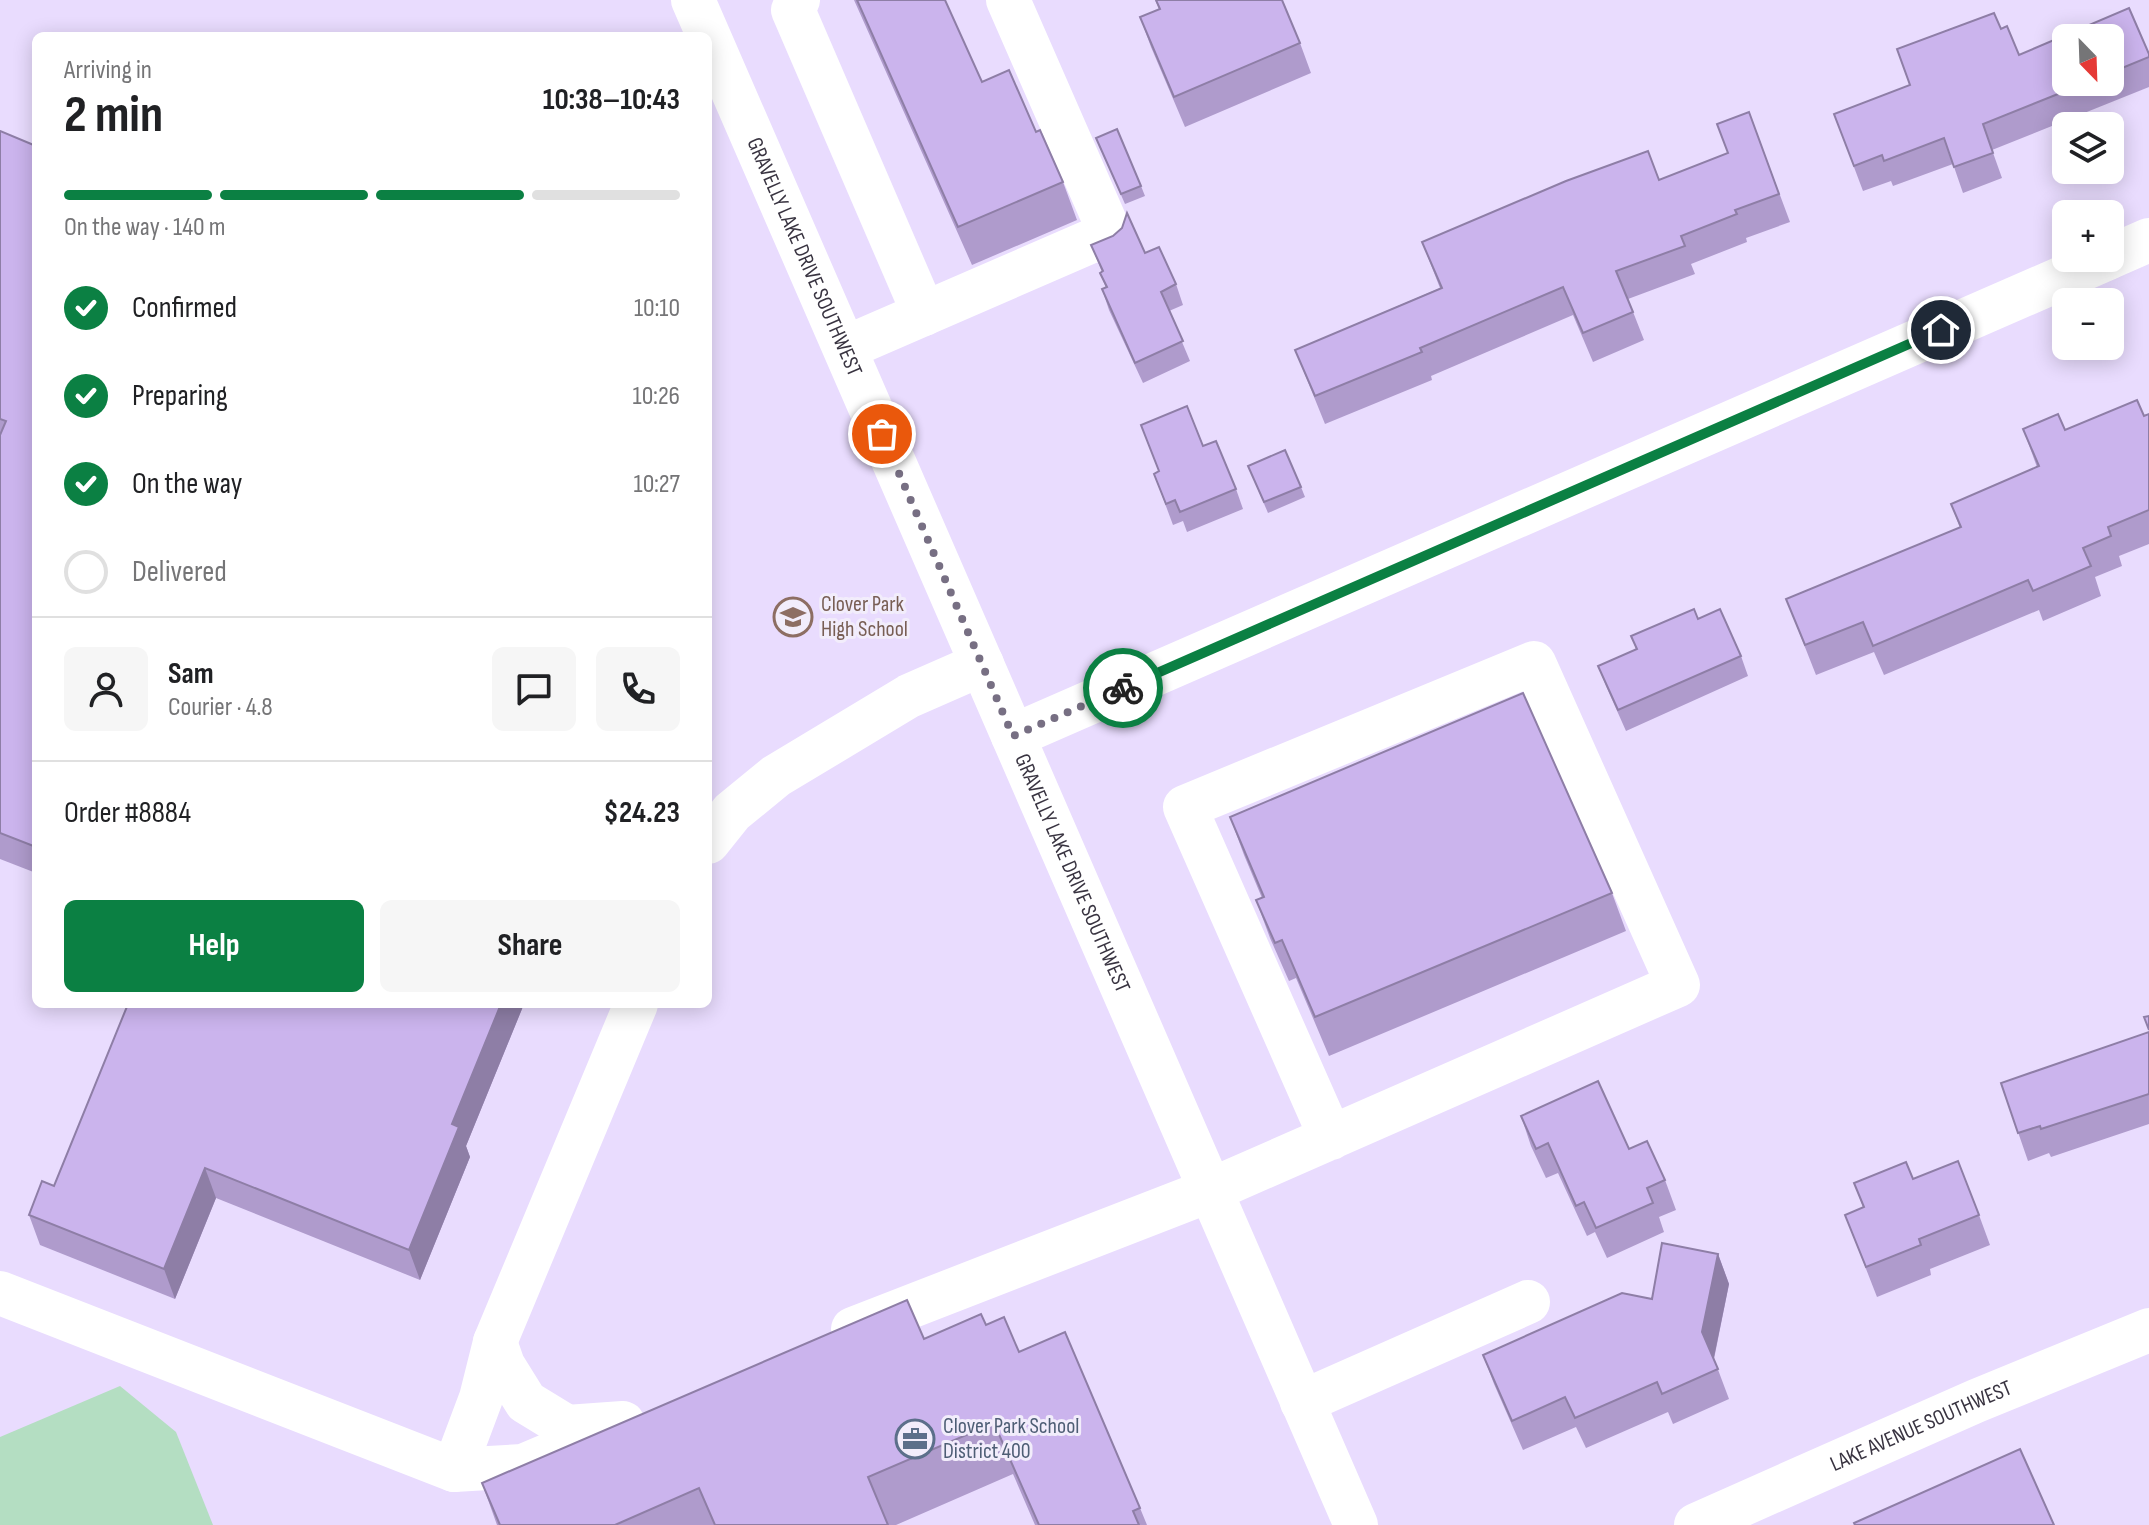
<!DOCTYPE html>
<html lang="en">
<head>
<meta charset="utf-8">
<style>
	:root { --surface:#fff; --page:#f6f6f6; --text:#202124; --muted:#757577; --line:#e0e0e0; --accent:#0b8043 }
	body { margin:0; font-family:"Sofia Sans Condensed",sans-serif; background:var(--page); color:var(--text); height:100vh; display:flex; flex-direction:column; font-size:30px; white-space:nowrap }
	* { box-sizing:border-box; margin:0 }
	p { font-size:26px; color:var(--muted) }
	.icon { flex:none; width:44px; height:44px; fill:none; stroke:currentColor; stroke-width:2; stroke-linecap:round; stroke-linejoin:round }
	.map { position:relative; flex:1; overflow:hidden }
	.sheet { position:absolute; left:32px; top:32px; width:680px; height:976px; display:flex; flex-direction:column; background:var(--surface); border-radius:12px; box-shadow:0 4px 20px #0003 }
	.sheet>* { flex:none }
	.needle { width:52px; rotate:157deg }
	.buttons { position:absolute; left:2052px; top:24px; display:grid; gap:16px }
	.buttons a { display:grid; place-items:center; width:72px; height:72px; border-radius:12px; background:var(--surface); box-shadow:0 4px 20px #0003; font-size:40px }
	.pin { position:absolute; display:grid; place-items:center; width:68px; height:68px; color:#fff; margin:-34px; border:4px solid #fff; border-radius:50%; box-shadow:0 2px 8px #0007 }
	.courier { position:absolute; display:grid; place-items:center; width:80px; height:80px; margin:-40px; border:6px solid #0b8043; border-radius:50%; background:#fff; color:#222; box-shadow:0 2px 10px #0007 }
	.head em { font-style:normal; font-weight:700 }
	.head div { display:flex; flex-direction:column-reverse }
	.head { display:flex; align-items:center; justify-content:space-between; height:136px; padding:0 32px }
	h1 { font-size:52px; font-weight:700; line-height:60px }
	.bar { display:grid; grid-template-columns:repeat(4,1fr); gap:12px 8px; align-content:center; height:96px; padding:0 32px }
	.bar i { height:10px; border-radius:6px; background:var(--line) }
	.bar .current { background:var(--accent) }
	.bar p { grid-column:span 4 }
	.line { display:flex; align-items:center; gap:20px; padding:0 32px; border-top:2px solid var(--line) }
	.line div { flex:1 }
	.round { display:grid; place-items:center; flex:none; width:84px; height:84px; border-radius:12px; background:var(--page) }
	ol { padding:0 32px; list-style:none }
	li { display:flex; align-items:center; gap:24px; height:88px }
	li p { margin-inline-start:auto }
	li .icon { padding:8px; border-radius:50%; background:var(--accent); color:#fff; stroke-width:4 }
	li:last-child { color:var(--muted) }
	li i { width:44px; height:44px; border:4px solid var(--line); border-radius:50% }
	.primary-button { display:flex; gap:16px; margin-top:auto; padding:16px 32px }
	.primary-button a { flex:1; height:92px; border-radius:12px; background:var(--accent); color:#fff; font-size:32px; font-weight:700; line-height:92px; text-align:center }
	.primary-button a+a { background:var(--page); color:var(--text) }
	.map>svg:first-child { display:block }
	.green { fill:#b4dec2 }
	.lines { fill:none; stroke-linecap:round; stroke-linejoin:round }
	.minor { stroke:#fff; stroke-width:44 }
	.major { stroke:#fff; stroke-width:44 }
	.wall { fill:#af9bcc; fill-rule:evenodd }
	.shaded-wall { fill:#8e7ea6 }
	.building { fill:#cbb4ed; stroke:#8e7ea6; stroke-width:2 }
	.done { stroke:#776f83; stroke-width:8; stroke-dasharray:0 14.4 }
	.route { stroke:#0b8043; stroke-width:10 }
	.labels { text-anchor:middle; dominant-baseline:central; stroke-width:6; stroke-linejoin:round; paint-order:stroke }
	.street-label { font-size:22px; fill:#393441; stroke:#f2edfb }
	.education-label { font-size:22px; fill:#785e54; stroke:#f2edfb; text-anchor:start }
	.service-label { font-size:22px; fill:#4e5e75; stroke:#f2edfb; text-anchor:start }
</style>
</head>
<body>
<div class="map">
<svg width="2149" height="1525" viewBox="0 0 2149 1525">
	<rect width="100%" height="100%" fill="#e9dcfe"/>
	<polygon class="green" points="120,1386 176,1432 213,1525 0,1525 0,1437"/>
	<g class="lines">
		<g class="minor">
			<polyline points="798,0 793,10 924,314"/>
			<polyline points="2110,257 2149,240"/>
			<polyline points="845,348 1110,233 1008,0"/>
			<polyline points="1013,736 2108,258"/>
			<polyline points="708,842 732,812 776,776 909,696 982,664"/>
			<polyline points="0,1293 454,1470 523,1466 575,1444"/>
			<polyline points="853,1329 1211,1190 1678,985 1534,663 1185,807 1331,1138"/>
			<polyline points="495,1342 503,1365 526,1402 567,1427 623,1423"/>
			<polyline points="1302,1402 1528,1302"/>
			<polyline points="454,1470 481,1398 495,1342 636,1004"/>
			<path id="s1" d="M1696,1525l280,-124 173,-71"/>
		</g>
		<path class="major" id="s2" d="M693,0l663,1525"/>
	</g>
	<g class="wall">
		<polygon points="854,0 945,0 982,82 1063,182 1077,220 972,265"/>
		<polygon points="1155,0 1300,43 1311,73 1185,127 1151,47 1140,17 1159,9"/>
		<path d="M2129,8l20,46v33l-157,63 10,28 -39,15 -10,-29 -60,22 -2,-5 -28,10 -29,-77 76,-29 -13,-36 97,-36 7,16 6,-3 12,29zM2066,38h44v44h-44z"/>
		<polygon points="1749,112 1790,222 1746,238 1747,242 1691,264 1695,274 1628,299 1644,340 1593,362 1573,315 1431,376 1432,380 1325,424 1295,350 1440,288 1422,242 1659,180 1728,154 1717,124"/>
		<polygon points="0,131 36,146 36,873 0,859"/>
		<polygon points="1096,138 1141,186 1145,196 1125,204"/>
		<polygon points="1091,245 1145,253 1176,284 1183,305 1169,311 1190,361 1143,383 1109,310 1102,289 1106,288 1100,273 1102,272"/>
		<polygon points="2149,414 2149,544 2119,556 2122,566 2095,577 2101,596 2043,621 2039,610 1884,675 1874,652 1816,675 1786,599 1960,528 1951,504 2037,467 2023,429 2065,430"/>
		<polygon points="1141,425 1203,446 1236,489 1243,509 1187,532 1183,521 1173,525 1154,474 1159,471"/>
		<polygon points="1248,466 1301,487 1305,497 1268,513"/>
		<polygon points="1698,619 1741,656 1748,676 1626,731 1606,686 1598,666 1636,649 1631,636"/>
		<polygon points="1230,817 1612,893 1626,931 1329,1056 1296,978 1289,981 1270,938 1256,900 1262,898 1244,855"/>
		<polygon points="128,1004 524,1004 466,1146 470,1157 420,1280 216,1198 175,1299 40,1245 29,1215 54,1186"/>
		<polygon points="2149,1032 2149,1124 2051,1157 2049,1153 2028,1161 2001,1083"/>
		<polygon points="1521,1116 1629,1149 1665,1180 1676,1210 1659,1217 1664,1232 1607,1258 1595,1232 1587,1236 1558,1173 1546,1178 1531,1146"/>
		<polygon points="1913,1179 1979,1215 1990,1245 1930,1269 1931,1275 1877,1297 1845,1215 1863,1207 1854,1183"/>
		<polygon points="1718,1254 1729,1284 1714,1359 1729,1399 1673,1424 1668,1412 1586,1448 1576,1427 1523,1450 1494,1384 1483,1355 1652,1299"/>
		<polygon points="986,1325 1019,1352 1140,1508 1147,1525 1035,1525 1013,1474 896,1525 497,1525 482,1483 924,1339"/>
	</g>
	<g class="shaded-wall">
		<polygon points="501,1004 524,1004 466,1146 470,1157 420,1280 409,1250 452,1124"/>
		<polygon points="205,1168 216,1198 175,1299 164,1269"/>
		<polygon points="1718,1254 1729,1284 1713,1362 1702,1332"/>
	</g>
	<g class="building">
		<polygon points="857,0 945,0 982,82 1009,70 1036,132 1040,130 1063,182 958,227"/>
		<polygon points="1156,0 1282,0 1300,43 1174,97 1140,17 1160,9"/>
		<polygon points="2129,8 2149,54 2149,57 2110,73 2110,38 2066,38 2066,82 2088,82 1983,124 1993,153 1954,167 1944,138 1884,161 1882,155 1854,166 1834,114 1910,85 1897,49 1994,13 2001,29 2007,26 2019,55"/>
		<polygon points="1749,112 1779,194 1735,210 1737,214 1681,236 1685,246 1616,271 1633,312 1583,333 1563,287 1420,348 1422,352 1315,396 1295,350 1442,288 1422,242 1566,181 1648,151 1659,180 1728,153 1717,124"/>
		<polygon points="1117,129 1141,186 1121,194 1096,138"/>
		<polygon points="0,131 36,146 36,847 0,833 0,435 6,421 0,419"/>
		<polygon points="1127,213 1145,253 1159,247 1176,284 1161,292 1183,341 1135,363 1102,289 1107,287 1100,273 1103,271 1091,245 1113,236 1122,228"/>
		<polygon points="2137,400 2144,416 2149,414 2149,510 2108,527 2111,536 2083,548 2091,566 2033,591 2028,580 1873,646 1863,622 1805,645 1786,599 1961,527 1951,504 2039,466 2023,429 2058,414 2065,430"/>
		<polygon points="1187,406 1203,446 1216,441 1236,489 1180,512 1175,500 1166,504 1154,474 1159,471 1141,425"/>
		<polygon points="1285,450 1301,487 1264,502 1248,466"/>
		<polygon points="1694,609 1698,619 1720,609 1741,656 1618,710 1598,666 1637,649 1631,636"/>
		<polygon points="1523,693 1612,893 1315,1017 1282,940 1275,943 1256,900 1264,897 1230,817"/>
		<polygon points="128,1004 501,1004 452,1124 459,1127 409,1250 205,1168 164,1269 29,1215 42,1181 54,1186"/>
		<polygon points="2149,1016 2149,1030 2144,1017"/>
		<polygon points="2149,1032 2149,1094 2041,1129 2040,1126 2018,1133 2001,1083"/>
		<polygon points="1598,1081 1629,1149 1647,1141 1665,1180 1647,1188 1653,1203 1596,1228 1584,1202 1576,1206 1548,1143 1536,1149 1521,1116"/>
		<polygon points="1958,1161 1979,1215 1919,1239 1921,1245 1866,1267 1845,1215 1864,1207 1854,1183 1906,1162 1913,1179"/>
		<polygon points="1662,1243 1718,1254 1702,1332 1718,1369 1662,1394 1657,1382 1575,1418 1565,1397 1512,1421 1483,1355 1622,1293 1652,1299"/>
		<polygon points="907,1300 924,1339 981,1314 986,1325 1004,1317 1019,1352 1065,1332 1140,1508 1133,1511 1139,1525 1039,1525 994,1423 868,1477 888,1525 715,1525 699,1488 615,1525 500,1525 482,1483"/>
		<polygon points="2020,1449 2054,1525 1855,1525 1854,1523"/>
	</g>
	<g class="lines">
		<polyline class="done" points="882,434 1013,736 1123,688"/>
		<polyline class="route" points="1123,688 1941,330"/>
	</g>
	<defs>
		<symbol id="school-ring" viewBox="-11 -11 22 22"><circle r="9.5" fill="#f2edfb" stroke="#8d6e63" stroke-width="1.5"/><path d="M0-5L7-2L0 1L-7-2ZM-4 1L0 2.5L4 1V4Q0 6-4 4Z" fill="#8d6e63"/></symbol>
		<symbol id="office-ring" viewBox="-11 -11 22 22"><circle r="9.5" fill="#f2edfb" stroke="#5c6f8a" stroke-width="1.5"/><path d="M-6-3h4V-5.5h4V-3h4V5H-6ZM-1-4.5V-3h2v-1.5ZM-6 0V1H6V0Z" fill="#5c6f8a"/></symbol>
	</defs>
	<g fill-rule="evenodd">
		<use href="#school-ring" x="771" y="595" width="44" height="44"/>
		<use href="#office-ring" x="893" y="1417" width="44" height="44"/>
	</g>
	<g class="labels">
		<g class="street-label">
			<text stroke="none"><textPath href="#s2" startOffset="280">GRAVELLY LAKE DRIVE SOUTHWEST</textPath></text>
			<text stroke="none"><textPath href="#s2" startOffset="952">GRAVELLY LAKE DRIVE SOUTHWEST</textPath></text>
			<text stroke="none"><textPath href="#s1" startOffset="246">LAKE AVENUE SOUTHWEST</textPath></text>
		</g>
		<g class="education-label">
			<text x="821" y="604">Clover Park<tspan x="821" dy="25">High School</tspan></text>
		</g>
		<g class="service-label">
			<text x="943" y="1426">Clover Park School<tspan x="943" dy="25">District 400</tspan></text>
		</g>
	</g>
</svg>
<div class="buttons">
<a><svg class="needle" viewBox="-14 -14 28 28"><path d="M0-13l5 13h-10z" fill="#e53935"/><path d="M0 13l5-13h-10z" fill="#757577"/></svg></a>
<a><svg class="icon" aria-label="layers" viewBox="0 0 24 24"><path d="M12 4l9 5-9 5-9-5zM3 14l9 5 9-5"/></svg></a>
<a>+</a>
<a>−</a>
</div>
<div class="pin" style="left:882px;top:434px;background:#ea580c"><svg class="icon" aria-label="bag" viewBox="0 0 24 24"><path d="M5 8h14l-1 12H6zM9 8a3 3 0 0 1 6 0"/></svg></div>
<div class="pin" style="left:1941px;top:330px;background:#1f2937"><svg class="icon" aria-label="home" viewBox="0 0 24 24"><path d="M3 11l9-7 9 7M6 9v11h12V9"/></svg></div>
<div class="courier" style="left:1123px;top:688px"><svg class="icon" aria-label="bike" viewBox="0 0 24 24"><circle cx="6" cy="16" r="4"/><circle cx="18" cy="16" r="4"/><path d="M6 16l4-8h5l3 8M10 8l3 8H6M13 5h3"/></svg></div>
<section class="sheet">
<div class="head"><div><h1>2 min</h1><p>Arriving in</p></div><em>10:38–10:43</em></div>
<div class="bar"><i class="current"></i><i class="current"></i><i class="current"></i><i></i><p>On the way · 140 m</p></div>
<ol>
<li><svg class="icon" aria-label="check" viewBox="0 0 24 24"><path d="M5 12l5 5 9-10"/></svg>Confirmed<p>10:10</p></li>
<li><svg class="icon" aria-label="check" viewBox="0 0 24 24"><path d="M5 12l5 5 9-10"/></svg>Preparing<p>10:26</p></li>
<li><svg class="icon" aria-label="check" viewBox="0 0 24 24"><path d="M5 12l5 5 9-10"/></svg>On the way<p>10:27</p></li>
<li><i></i>Delivered</li>
</ol>
<div class="line" style="height:144px"><a class="round"><svg class="icon" aria-label="person" viewBox="0 0 24 24"><circle cx="12" cy="8" r="4"/><path d="M4 21q1-7 8-7t8 7"/></svg></a><div><b>Sam</b><p>Courier · 4.8</p></div><a class="round"><svg class="icon" aria-label="chat" viewBox="0 0 24 24"><path d="M4 5h16v11H9l-5 4z"/></svg></a><a class="round"><svg class="icon" aria-label="phone" viewBox="0 0 24 24"><path d="M5 4h4l2 5-3 2q2 4 5 5l2-3 5 2v4C11 20 4 13 5 4z"/></svg></a></div>
<div class="line" style="height:104px"><div>Order #8884</div><b>$24.23</b></div>
<div class="primary-button"><a>Help</a><a>Share</a></div>
</section>
</div>
</body>
</html>
